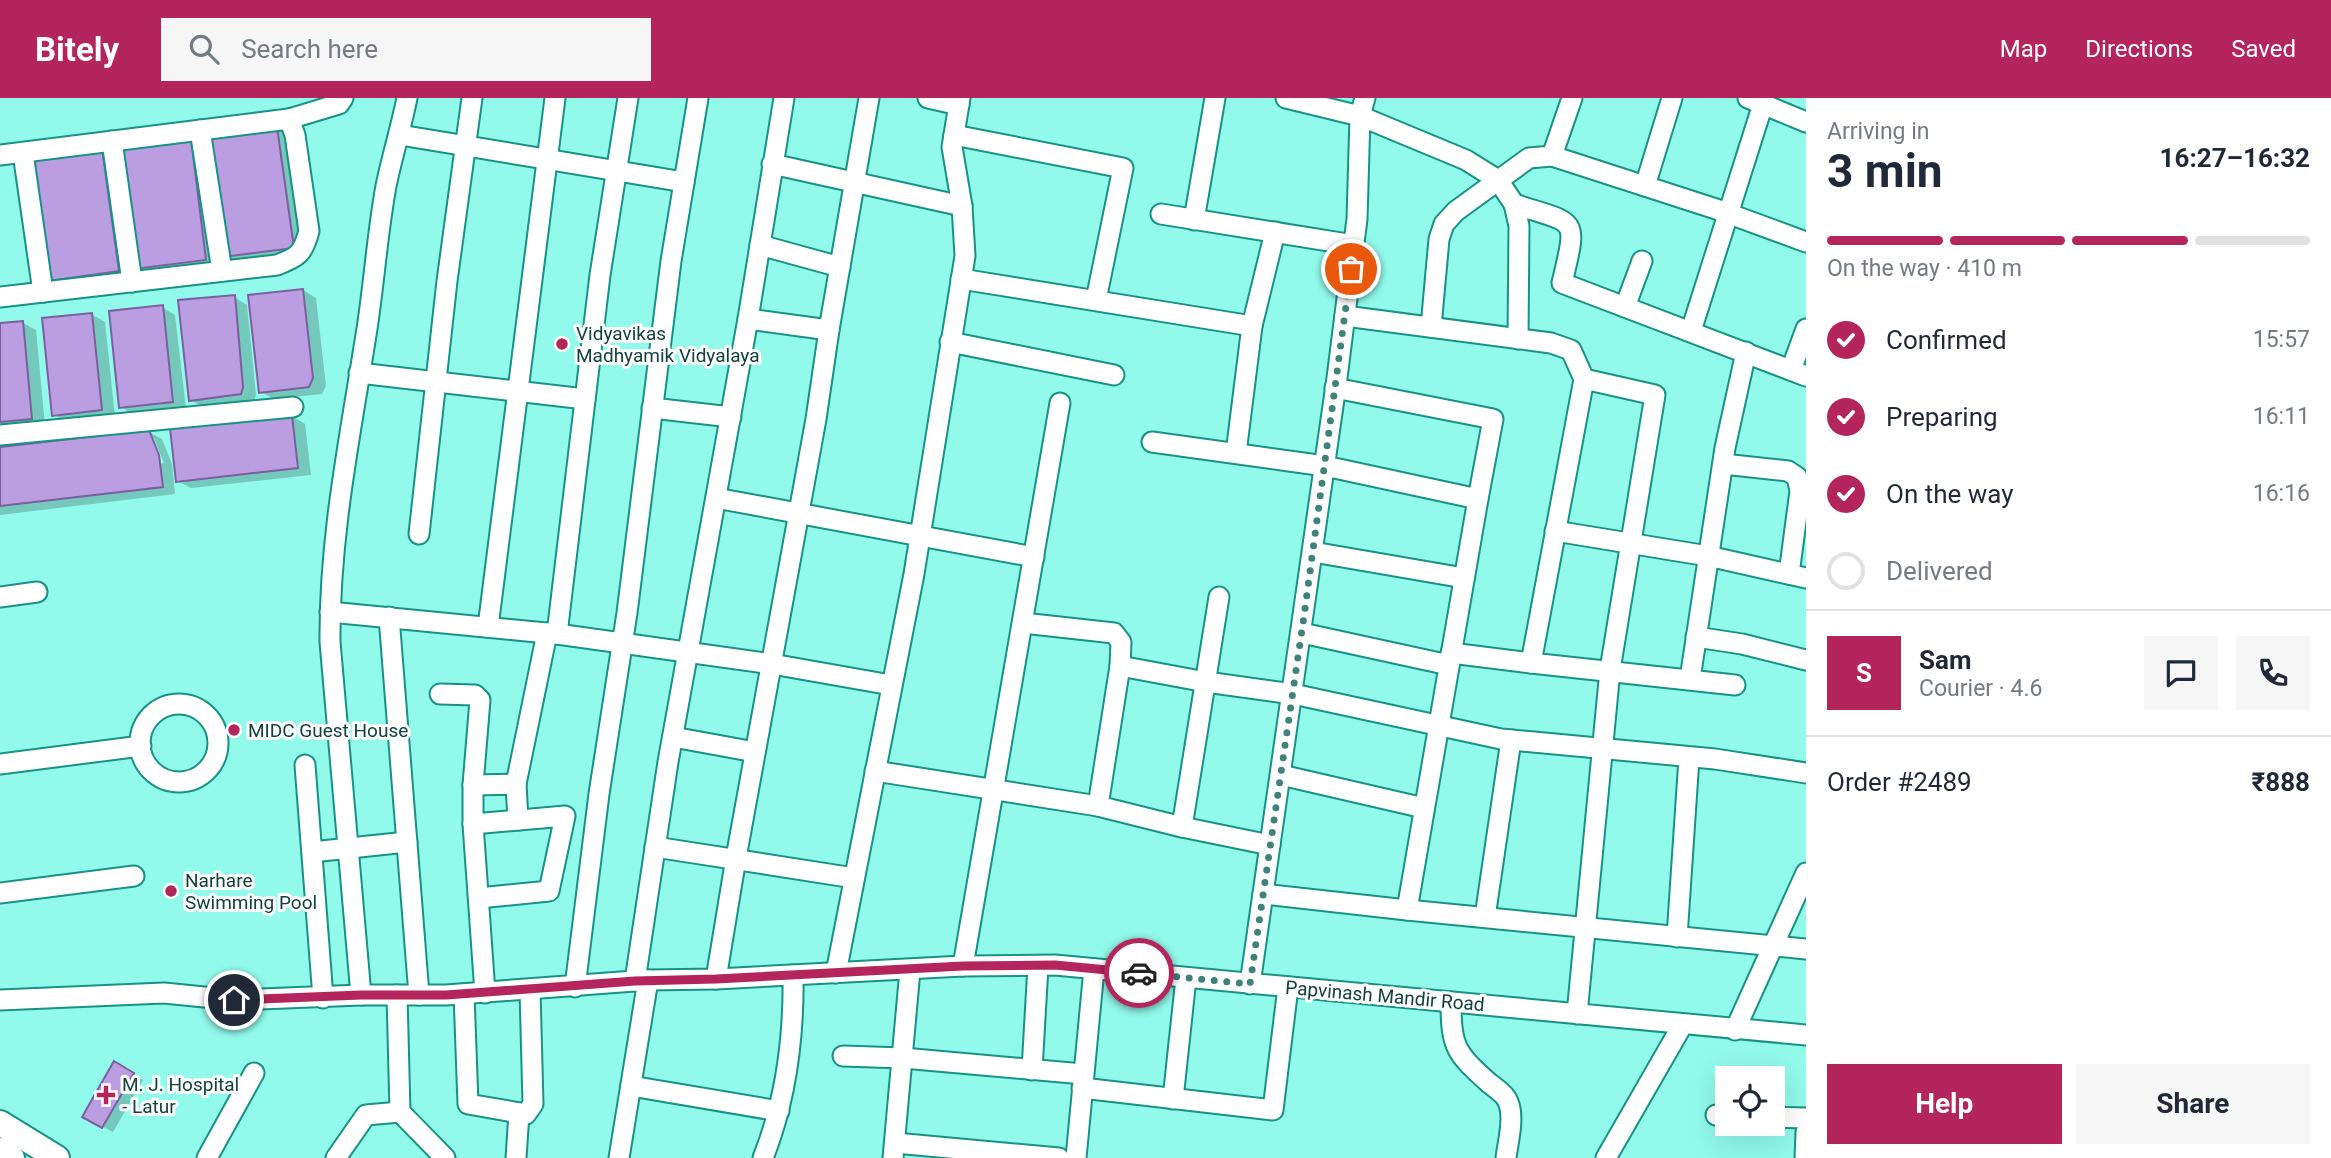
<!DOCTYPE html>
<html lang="en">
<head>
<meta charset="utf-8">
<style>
	:root { --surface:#fff; --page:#f6f6f7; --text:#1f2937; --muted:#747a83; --line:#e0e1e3; --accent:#b3255b }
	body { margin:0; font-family:Roboto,sans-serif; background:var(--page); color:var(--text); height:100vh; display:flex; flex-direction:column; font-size:26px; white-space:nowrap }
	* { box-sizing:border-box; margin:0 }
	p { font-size:23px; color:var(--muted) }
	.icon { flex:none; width:38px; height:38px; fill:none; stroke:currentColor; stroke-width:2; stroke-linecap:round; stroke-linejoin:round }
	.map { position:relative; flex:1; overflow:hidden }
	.side { display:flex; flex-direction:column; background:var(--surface); width:525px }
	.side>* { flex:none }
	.fabs { position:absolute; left:1715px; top:968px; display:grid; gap:14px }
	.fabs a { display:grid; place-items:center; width:70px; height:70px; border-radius:0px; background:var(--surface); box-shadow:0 7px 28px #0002; font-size:35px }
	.pin { position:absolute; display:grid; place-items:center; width:60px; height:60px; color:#fff; margin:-30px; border:4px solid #fff; border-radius:50%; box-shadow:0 2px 7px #0007 }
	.courier { position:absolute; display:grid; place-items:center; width:70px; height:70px; margin:-35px; border:5px solid #b3255b; border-radius:50%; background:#fff; color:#222; box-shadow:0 2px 9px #0007 }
	.headline em { font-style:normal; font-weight:700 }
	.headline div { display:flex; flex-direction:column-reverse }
	.headline { display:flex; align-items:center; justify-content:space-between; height:119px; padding:0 21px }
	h1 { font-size:46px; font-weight:700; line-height:52px }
	.bar { display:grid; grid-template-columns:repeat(4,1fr); gap:10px 7px; align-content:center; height:84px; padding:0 21px }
	.bar i { height:9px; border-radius:5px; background:var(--line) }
	.bar .on { background:var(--accent) }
	.bar p { grid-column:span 4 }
	.line { display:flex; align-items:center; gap:18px; padding:0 21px; border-top:2px solid var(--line) }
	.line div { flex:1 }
	.round { display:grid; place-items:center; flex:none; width:74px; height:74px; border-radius:0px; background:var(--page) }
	ol { padding:0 21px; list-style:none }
	li { display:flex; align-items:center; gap:21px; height:77px }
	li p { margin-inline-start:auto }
	li .icon { padding:7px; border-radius:50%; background:var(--accent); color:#fff; stroke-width:4 }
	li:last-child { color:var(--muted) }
	li i { width:38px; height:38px; border:4px solid var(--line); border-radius:50% }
	.primary-button { display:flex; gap:14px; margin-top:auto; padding:14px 21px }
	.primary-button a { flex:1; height:80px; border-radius:0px; background:var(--accent); color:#fff; font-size:28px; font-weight:700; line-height:80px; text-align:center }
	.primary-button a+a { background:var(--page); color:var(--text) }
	header { display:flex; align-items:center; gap:42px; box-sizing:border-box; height:98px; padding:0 35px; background:var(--accent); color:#fff }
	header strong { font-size:33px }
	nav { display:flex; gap:38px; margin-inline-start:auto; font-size:24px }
	.search { width:490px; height:63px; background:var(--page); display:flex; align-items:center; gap:18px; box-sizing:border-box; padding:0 24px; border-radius:0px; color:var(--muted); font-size:26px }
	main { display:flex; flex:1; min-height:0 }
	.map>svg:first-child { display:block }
	.shadow { fill:#0003; fill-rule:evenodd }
	.building { fill:#bb9ee2; stroke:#7b5f9e; stroke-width:2 }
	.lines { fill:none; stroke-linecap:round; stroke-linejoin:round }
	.minor-casing { stroke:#179285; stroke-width:23 }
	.major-casing { stroke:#179285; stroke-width:28 }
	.minor { stroke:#fff; stroke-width:19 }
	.major { stroke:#fff; stroke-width:24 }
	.done { stroke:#3f8279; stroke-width:7; stroke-dasharray:0 12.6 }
	.route { stroke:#b3255b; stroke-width:9 }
	.poi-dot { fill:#b3255b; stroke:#fff; stroke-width:2.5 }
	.labels { text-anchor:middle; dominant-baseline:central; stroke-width:6; stroke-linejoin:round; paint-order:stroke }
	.poi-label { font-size:19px; fill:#13413b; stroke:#fff; text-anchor:start }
	.street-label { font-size:19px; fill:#13413b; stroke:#fff }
</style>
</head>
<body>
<header>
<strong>Bitely</strong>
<div class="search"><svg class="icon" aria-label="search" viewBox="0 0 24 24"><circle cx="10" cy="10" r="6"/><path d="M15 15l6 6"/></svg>Search here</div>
<nav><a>Map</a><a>Directions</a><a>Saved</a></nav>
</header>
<main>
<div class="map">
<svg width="1806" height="1060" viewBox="0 0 1806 1060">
	<rect width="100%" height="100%" fill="#91faeb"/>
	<g class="shadow">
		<polygon points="277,31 290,39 306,157 238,166 225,158"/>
		<polygon points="190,42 204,49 219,169 149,177 136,170"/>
		<polygon points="102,52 115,60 132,180 64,190 51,182"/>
		<polygon points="303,192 316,200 326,288 322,296 274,301 261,294"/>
		<polygon points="234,199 247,207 256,297 254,303 204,310 191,302"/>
		<polygon points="162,209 175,217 186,311 134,317 121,309"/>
		<polygon points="91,216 105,224 115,319 67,324 54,317"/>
		<polygon points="23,225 36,232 45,328 0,332 0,227"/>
		<polygon points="292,318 305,326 311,377 191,390 178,383"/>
		<path d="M149,334l13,7 10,25 3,30 -175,21v-66zM150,340h4l10,25 -4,1z"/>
		<polygon points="114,966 143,982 113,1034 84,1018"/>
	</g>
	<g class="building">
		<polygon points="277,29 294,150 223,159 207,39"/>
		<polygon points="191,40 206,162 134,171 119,49"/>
		<polygon points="102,50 119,173 49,183 32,60"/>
		<polygon points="303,191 313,280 309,289 259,295 248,197"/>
		<polygon points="235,197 243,289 241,296 189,303 178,202"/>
		<polygon points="163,207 173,304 119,310 109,213"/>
		<polygon points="92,215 102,312 52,318 42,220"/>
		<polygon points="23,223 32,321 0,324 0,225"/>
		<polygon points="292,317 298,370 176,384 170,330"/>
		<polygon points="149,332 159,357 163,389 0,408 0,349"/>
		<polygon points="114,963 134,975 102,1030 82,1019"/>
	</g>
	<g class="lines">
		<defs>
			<g id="minor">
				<polyline points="928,0 959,7"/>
				<polyline points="1286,0 1360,18 1466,62 1498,82 1514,106 1519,128 1518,241"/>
				<polyline points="1572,0 1552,58 1716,111 1806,144"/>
				<polyline points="1748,0 1806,24"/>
				<polyline points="289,21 339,6 343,0"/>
				<polyline points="200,32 222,173"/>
				<polyline points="400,37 684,84"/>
				<polyline points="954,37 1123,70 1096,202"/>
				<polyline points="112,43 132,184"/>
				<polyline points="23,55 43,194"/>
				<path d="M0,57l289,-36 6,16 14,96c-6,23 -11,26 -32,34l-277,32"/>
				<polyline points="772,66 962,108"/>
				<polyline points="1645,88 1672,0"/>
				<path d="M1514,106c64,21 64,11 48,79l244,93"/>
				<polyline points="1161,116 1354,147"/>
				<polyline points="1194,122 1215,0"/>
				<polyline points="760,147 840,169"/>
				<polyline points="961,181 1252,228"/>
				<polyline points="1625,209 1642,163"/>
				<polyline points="1345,218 1551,245 1571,252 1584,281 1531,565 1735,587"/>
				<polyline points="748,221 829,232"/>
				<polyline points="1431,229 1439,141 1444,126 1456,113 1529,60 1552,58"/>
				<polyline points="1691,233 1763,6"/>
				<polyline points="950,244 1114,277"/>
				<polyline points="1791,272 1806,231"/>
				<polyline points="359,275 585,301"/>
				<polyline points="1335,290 1493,321 1478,401"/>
				<polyline points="652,310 731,319"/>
				<polyline points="0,337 293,309"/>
				<polyline points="1152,344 1325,368 1478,401 1407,812 1263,796"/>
				<polyline points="1236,355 1252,228 1275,134"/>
				<polyline points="1723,366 1788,373 1797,379 1800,393 1789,476"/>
				<polyline points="716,400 1034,459"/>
				<polyline points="1555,433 1708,458 1806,480"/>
				<polyline points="419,436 447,183 472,0"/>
				<polyline points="1313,454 1464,480"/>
				<polyline points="0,499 37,494"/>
				<polyline points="330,514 557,536 600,177 628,0"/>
				<polyline points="389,519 419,897"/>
				<polyline points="1023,525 1114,535 1121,544 1120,568"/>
				<polyline points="488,529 555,0"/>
				<polyline points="1302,535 1449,567"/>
				<polyline points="557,536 772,566 891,587"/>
				<polyline points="1696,539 1742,546 1806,562"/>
				<polyline points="1451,555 1531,565"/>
				<polyline points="1690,581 1725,350 1746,254"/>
				<polyline points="440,596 475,597 480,602 473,687 473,726"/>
				<circle cx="179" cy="645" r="39"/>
				<polyline points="673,639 755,654"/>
				<polyline points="0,666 141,648"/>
				<polyline points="305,667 323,900"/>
				<polyline points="875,673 1098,708"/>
				<polyline points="1281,677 1424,710"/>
				<polyline points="516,686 547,535"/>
				<polyline points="473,687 516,686 518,722"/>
				<polyline points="1182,729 1219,499"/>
				<polyline points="1270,747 1182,729 1098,708 1120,568 1206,584 1293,596 1501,641 1715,661 1806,675"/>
				<polyline points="655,749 854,780"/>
				<polyline points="312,754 407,744"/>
				<polyline points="0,795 134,778"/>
				<polyline points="479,800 549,793 565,718 473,726 485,895"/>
				<polyline points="1407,812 1806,851"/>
				<polyline points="1485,819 1511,642"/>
				<polyline points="1677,839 1689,660"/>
				<polyline points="963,868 1060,305"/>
				<polyline points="836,875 914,476 965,158 962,108 952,49 960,0"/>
				<polyline points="716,881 736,760 816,321 829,232 869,0"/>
				<polyline points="635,883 668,664 748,221 784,0"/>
				<polyline points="1250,886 1337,280 1357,121 1360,18 1365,0"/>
				<polyline points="575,889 599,696 627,515 671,163 698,0"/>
				<polyline points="464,896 468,1006 526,1016 533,1006 530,892"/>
				<path d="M361,897l-31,-353c-1,-104 20,-205 36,-307 8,-49 11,-100 20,-149 6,-29 15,-58 21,-88"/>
				<polyline points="397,897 400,1014 445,1060"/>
				<polyline points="0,902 164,895 234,902 361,897 446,897 648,882 716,881 963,868 1055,867 1806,937"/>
				<path d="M1451,904c0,46 5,51 38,81 5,4 13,9 17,15 10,15 2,43 0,60"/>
				<polyline points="1577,916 1610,572 1655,297 1584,281"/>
				<polyline points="1735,932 1806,775"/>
				<polyline points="843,958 903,960 1083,976"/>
				<polyline points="1032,972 1038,868"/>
				<polyline points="631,988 779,1013"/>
				<polyline points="1082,990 1273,1012 1288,889"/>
				<polyline points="1173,1001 1186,880"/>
				<polyline points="1716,1017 1727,1017"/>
				<polyline points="1773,1019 1806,1020"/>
				<polyline points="895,1045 1059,1060"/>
				<polyline points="207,1060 254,975"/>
				<polyline points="336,1060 366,1017 400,1014"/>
				<polyline points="516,1060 519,1015"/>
				<polyline points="619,1060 648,882"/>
				<path d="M763,1060c23,-58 31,-121 30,-183"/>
				<polyline points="893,1060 910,872"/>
				<polyline points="1076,1060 1094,871"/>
				<polyline points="1606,1060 1683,926"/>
				<polyline points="1805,1060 1806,1034"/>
			</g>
			<g id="major">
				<polyline points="0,1025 57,1060"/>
				<polyline points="0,1052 12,1060"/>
			</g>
		</defs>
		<use href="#minor" class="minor-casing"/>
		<use href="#major" class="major-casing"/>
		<use href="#minor" class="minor"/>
		<use href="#major" class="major"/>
	</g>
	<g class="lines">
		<polyline class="done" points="1139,875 1250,886 1304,518 1351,171"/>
		<polyline class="route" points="234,902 361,897 446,897 635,883 716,881 963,868 1055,867 1139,875"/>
	</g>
	<g class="poi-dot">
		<circle cx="562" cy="246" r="7"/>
		<circle cx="234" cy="632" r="7"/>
		<circle cx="171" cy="793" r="7"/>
		<path d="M102.5 986.5h7v7h7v7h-7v7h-7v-7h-7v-7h7z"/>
	</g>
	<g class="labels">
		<g class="poi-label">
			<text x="576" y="235">Vidyavikas<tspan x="576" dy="22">Madhyamik Vidyalaya</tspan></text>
			<text x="248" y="632">MIDC Guest House</text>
			<text x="185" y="782">Narhare<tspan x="185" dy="22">Swimming Pool</tspan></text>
			<text x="122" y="986">M. J. Hospital<tspan x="122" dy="22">- Latur</tspan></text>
		</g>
		<g class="street-label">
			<text transform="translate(1385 898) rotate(5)">Papvinash Mandir Road</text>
		</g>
	</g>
</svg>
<div class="fabs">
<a><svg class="icon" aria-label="locate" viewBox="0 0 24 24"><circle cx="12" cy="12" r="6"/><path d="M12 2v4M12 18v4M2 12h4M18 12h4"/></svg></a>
</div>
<div class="pin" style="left:1351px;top:171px;background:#ea580c"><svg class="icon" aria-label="bag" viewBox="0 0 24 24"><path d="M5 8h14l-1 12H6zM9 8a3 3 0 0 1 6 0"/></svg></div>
<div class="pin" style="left:234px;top:902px;background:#1f2937"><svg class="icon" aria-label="home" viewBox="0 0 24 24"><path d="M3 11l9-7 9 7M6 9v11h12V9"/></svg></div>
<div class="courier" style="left:1139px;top:875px"><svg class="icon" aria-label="car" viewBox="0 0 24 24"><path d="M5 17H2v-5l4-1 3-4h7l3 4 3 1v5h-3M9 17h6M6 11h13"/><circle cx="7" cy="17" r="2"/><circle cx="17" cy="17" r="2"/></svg></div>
</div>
<section class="side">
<div class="headline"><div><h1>3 min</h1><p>Arriving in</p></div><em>16:27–16:32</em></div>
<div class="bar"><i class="on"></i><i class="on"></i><i class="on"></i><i></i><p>On the way · 410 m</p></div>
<ol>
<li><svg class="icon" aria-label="check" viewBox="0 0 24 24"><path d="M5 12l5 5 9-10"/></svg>Confirmed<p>15:57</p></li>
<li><svg class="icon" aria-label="check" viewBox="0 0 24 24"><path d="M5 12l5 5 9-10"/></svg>Preparing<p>16:11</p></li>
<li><svg class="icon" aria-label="check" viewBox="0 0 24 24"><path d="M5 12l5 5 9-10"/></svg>On the way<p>16:16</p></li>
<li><i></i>Delivered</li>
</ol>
<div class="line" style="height:126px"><b class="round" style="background:var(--accent);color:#fff">S</b><div><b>Sam</b><p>Courier · 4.6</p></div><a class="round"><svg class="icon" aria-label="chat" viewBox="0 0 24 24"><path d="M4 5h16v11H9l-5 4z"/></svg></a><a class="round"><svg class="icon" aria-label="phone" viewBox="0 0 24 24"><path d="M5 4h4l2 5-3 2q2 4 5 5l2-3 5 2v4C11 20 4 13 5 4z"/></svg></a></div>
<div class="line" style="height:91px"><div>Order #2489</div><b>₹888</b></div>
<div class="primary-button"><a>Help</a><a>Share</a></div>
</section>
</main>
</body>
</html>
